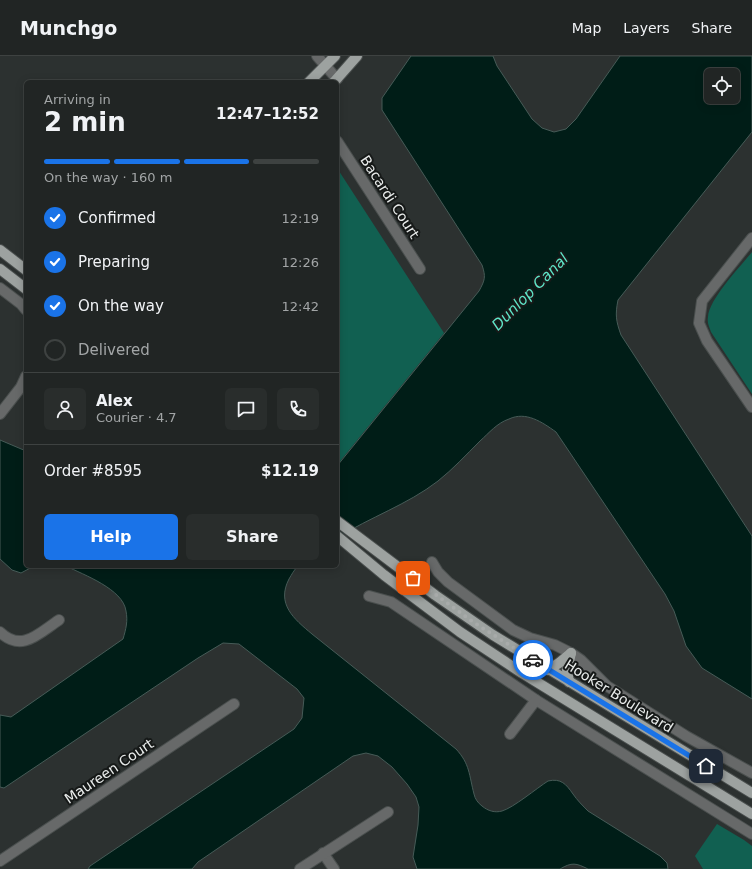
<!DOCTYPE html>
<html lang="en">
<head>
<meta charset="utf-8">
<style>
	:root { --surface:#212524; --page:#292d2c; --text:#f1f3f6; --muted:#a2a5a6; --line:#3e4241; --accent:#1a73e8 }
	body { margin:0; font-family:"DejaVu Sans",sans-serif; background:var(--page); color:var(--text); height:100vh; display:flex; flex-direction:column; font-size:15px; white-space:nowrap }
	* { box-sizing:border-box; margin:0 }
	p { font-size:13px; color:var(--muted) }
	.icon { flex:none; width:22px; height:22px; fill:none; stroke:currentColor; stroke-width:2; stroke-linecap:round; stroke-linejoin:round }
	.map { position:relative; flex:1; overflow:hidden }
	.details { position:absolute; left:24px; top:24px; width:315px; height:488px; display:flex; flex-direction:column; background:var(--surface); border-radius:6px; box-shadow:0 2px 10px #0003,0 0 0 1px var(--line) }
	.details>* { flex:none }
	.fabs { position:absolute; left:704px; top:12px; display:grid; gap:8px }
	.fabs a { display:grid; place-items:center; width:36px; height:36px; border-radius:6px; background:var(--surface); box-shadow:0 2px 10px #0003,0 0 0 1px var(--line); font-size:20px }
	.pin { position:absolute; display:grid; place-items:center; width:34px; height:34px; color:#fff; margin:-17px; border-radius:8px; box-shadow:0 2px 6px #0006 }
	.courier { position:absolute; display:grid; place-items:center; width:40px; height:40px; margin:-20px; border:3px solid #1a73e8; border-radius:50%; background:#fff; color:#222; box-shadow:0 1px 5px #0007 }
	.overview em { font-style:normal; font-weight:800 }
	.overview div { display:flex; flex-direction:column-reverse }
	.overview { display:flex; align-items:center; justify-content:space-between; height:68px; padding:0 20px }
	h1 { font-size:26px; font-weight:800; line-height:30px }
	.bar { display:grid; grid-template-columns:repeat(4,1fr); gap:6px 4px; align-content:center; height:48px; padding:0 20px }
	.bar i { height:5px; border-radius:3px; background:var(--line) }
	.bar .active { background:var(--accent) }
	.bar p { grid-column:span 4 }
	.line { display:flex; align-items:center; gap:10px; padding:0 20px; border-top:1px solid var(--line) }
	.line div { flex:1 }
	.round { display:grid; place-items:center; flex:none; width:42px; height:42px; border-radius:6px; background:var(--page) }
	ol { padding:0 20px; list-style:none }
	li { display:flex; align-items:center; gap:12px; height:44px }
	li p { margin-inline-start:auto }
	li .icon { padding:4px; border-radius:50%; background:var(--accent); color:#fff; stroke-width:4 }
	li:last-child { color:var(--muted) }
	li i { width:22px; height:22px; border:2px solid var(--line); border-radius:50% }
	.cta { display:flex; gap:8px; margin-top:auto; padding:8px 20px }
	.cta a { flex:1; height:46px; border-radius:6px; background:var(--accent); color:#fff; font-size:16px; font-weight:800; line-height:46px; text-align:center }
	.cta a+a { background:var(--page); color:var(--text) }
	header { display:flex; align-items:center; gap:24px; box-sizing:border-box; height:56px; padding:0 20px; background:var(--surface); border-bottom:1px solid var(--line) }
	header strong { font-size:19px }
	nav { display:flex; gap:22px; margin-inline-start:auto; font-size:14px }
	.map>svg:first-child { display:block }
	.green { fill:#116051 }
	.water { fill:#001d17; stroke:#465b57; fill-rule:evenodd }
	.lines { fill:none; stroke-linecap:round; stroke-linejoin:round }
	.minor-casing { stroke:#4a4f4e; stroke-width:12 }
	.major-casing { stroke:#4a4f4e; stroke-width:12 }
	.minor { stroke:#676969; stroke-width:10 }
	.major { stroke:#9da2a0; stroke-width:10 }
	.done { stroke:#a8abaa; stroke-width:4; stroke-dasharray:0 7.2 }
	.route { stroke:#1a73e8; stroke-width:5 }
	.labels { text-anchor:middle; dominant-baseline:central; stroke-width:4; stroke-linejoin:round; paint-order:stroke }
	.street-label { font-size:14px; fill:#eaedec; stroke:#161918 }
	.water-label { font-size:15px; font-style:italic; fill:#5fe4c7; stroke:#161918 }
</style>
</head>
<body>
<header>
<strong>Munchgo</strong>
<nav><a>Map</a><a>Layers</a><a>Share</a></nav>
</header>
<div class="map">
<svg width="752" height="813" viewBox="0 0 752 813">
	<rect width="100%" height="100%" fill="#2c3130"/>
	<g class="green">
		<polygon points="337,112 444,277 337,409"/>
		<path d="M752,196v142l-41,-62c-2,-6 -4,-9 -3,-15 1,-18 32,-50 44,-65z"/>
		<polygon points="717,768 744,784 752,790 752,813 703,813 695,800"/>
	</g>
	<g class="water">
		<path d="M411,0h82l4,10 35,53 10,9 12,4 12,-3 10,-10 44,-63h132v76l-134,168c-3,15 -2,21 3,35l131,201v163l-50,-31 -16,-22 -12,-35 -9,-17 -109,-162c-14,-10 -30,-21 -47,-13 -12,4 -20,14 -29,22 -14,14 -27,28 -42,40 -31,24 -68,36 -101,57v-72l142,-175c6,-11 7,-14 3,-26l-100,-155v-12zM711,19h22v22h-22z"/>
		<polygon points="0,384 26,395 26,510 34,510 21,517 12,514 0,503"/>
		<path d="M66,510h232c-4,4 -6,8 -9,13 -13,25 5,40 23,55l144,115c14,15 13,26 18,45 1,5 4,9 8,12 6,5 13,7 20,5 11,-3 35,-23 46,-30 13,-3 18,3 25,13 4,6 10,12 15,17l72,45 7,7 1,6h-80c-12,-6 -16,-7 -28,0h-143l-4,-12 5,-32 1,-18 -3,-10 -9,-13 -15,-17 -14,-11 -12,-3 -13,3 -155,106 -6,7h-104l2,-3 204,-137 8,-11 2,-20 -7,-9 -58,-45 -16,-1 -25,15 -194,130 -4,-1v-72l11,2 112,-78c3,-10 5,-18 3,-28 -3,-22 -42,-36 -60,-45z"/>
	</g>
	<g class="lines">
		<defs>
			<g id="minor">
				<polyline points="317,0 337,23"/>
				<polyline points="337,85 420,213"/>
				<polyline points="752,182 702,245 699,267 707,285 752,351"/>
				<polyline points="0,232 21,248 26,254"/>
				<polyline points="0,358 21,331 26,320"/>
				<polyline points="432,506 438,516 448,526 513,574 530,582 555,589 571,597 581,604 607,630 686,680 752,717"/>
				<polyline points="369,540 391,546 536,644 752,778"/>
				<path d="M0,576c22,21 39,1 59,-12"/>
				<polyline points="510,678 536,644"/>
				<polyline points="323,797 334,813"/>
				<polyline points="0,805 234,648"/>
				<polyline points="300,813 388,756"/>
			</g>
			<g id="major">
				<polyline points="309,26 335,0"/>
				<polyline points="334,26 357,0"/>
				<polyline points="0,194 26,214"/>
				<polyline points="0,213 26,233"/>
				<polyline points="337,465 435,539 493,579 752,737"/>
				<polyline points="337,480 384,519 460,576 522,617 752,758"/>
				<polyline points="548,614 559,607 571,597"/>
				<polyline points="569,626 567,614 571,597"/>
			</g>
		</defs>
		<use href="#minor" class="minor-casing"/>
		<use href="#major" class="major-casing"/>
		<use href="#minor" class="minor"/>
		<use href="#major" class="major"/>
	</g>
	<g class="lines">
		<polyline class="done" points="413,522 473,566 533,604"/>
		<polyline class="route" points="533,604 706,710"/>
	</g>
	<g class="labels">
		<g class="street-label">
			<text transform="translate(390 141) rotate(57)">Bacardi Court</text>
			<text transform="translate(619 640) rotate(32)">Hooker Boulevard</text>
			<text transform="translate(109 715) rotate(-34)">Maureen Court</text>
		</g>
		<g class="water-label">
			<text transform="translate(530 236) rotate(-45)">Dunlop Canal</text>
		</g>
	</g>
</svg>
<div class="fabs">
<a><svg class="icon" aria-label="locate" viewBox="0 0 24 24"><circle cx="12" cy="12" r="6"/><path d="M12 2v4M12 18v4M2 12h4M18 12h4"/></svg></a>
</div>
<div class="pin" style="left:413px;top:522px;background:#ea580c"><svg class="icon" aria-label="bag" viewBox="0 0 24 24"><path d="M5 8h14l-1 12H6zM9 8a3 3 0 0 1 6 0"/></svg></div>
<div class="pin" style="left:706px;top:710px;background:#1f2937"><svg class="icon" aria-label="home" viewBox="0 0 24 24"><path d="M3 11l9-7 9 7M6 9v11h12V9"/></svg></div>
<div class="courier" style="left:533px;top:604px"><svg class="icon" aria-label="car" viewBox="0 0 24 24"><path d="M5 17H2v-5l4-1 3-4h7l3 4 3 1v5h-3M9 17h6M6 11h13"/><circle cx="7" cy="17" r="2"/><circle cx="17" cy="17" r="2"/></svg></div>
<section class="details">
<div class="overview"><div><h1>2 min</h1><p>Arriving in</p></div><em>12:47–12:52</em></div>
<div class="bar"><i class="active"></i><i class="active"></i><i class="active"></i><i></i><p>On the way · 160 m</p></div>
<ol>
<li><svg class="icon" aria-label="check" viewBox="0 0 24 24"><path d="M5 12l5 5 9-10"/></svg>Confirmed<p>12:19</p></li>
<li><svg class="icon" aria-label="check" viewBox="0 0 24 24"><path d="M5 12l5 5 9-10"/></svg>Preparing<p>12:26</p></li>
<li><svg class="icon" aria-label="check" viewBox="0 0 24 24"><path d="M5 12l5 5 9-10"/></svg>On the way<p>12:42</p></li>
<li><i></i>Delivered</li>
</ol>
<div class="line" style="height:72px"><a class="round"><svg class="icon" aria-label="person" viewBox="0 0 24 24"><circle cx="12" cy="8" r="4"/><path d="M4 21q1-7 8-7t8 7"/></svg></a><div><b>Alex</b><p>Courier · 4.7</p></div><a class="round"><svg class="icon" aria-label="chat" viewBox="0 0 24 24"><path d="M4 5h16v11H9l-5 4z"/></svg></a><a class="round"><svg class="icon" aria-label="phone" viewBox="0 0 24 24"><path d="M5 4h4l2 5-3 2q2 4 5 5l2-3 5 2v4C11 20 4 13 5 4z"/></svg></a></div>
<div class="line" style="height:52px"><div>Order #8595</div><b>$12.19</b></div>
<div class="cta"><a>Help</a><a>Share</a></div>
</section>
</div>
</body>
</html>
